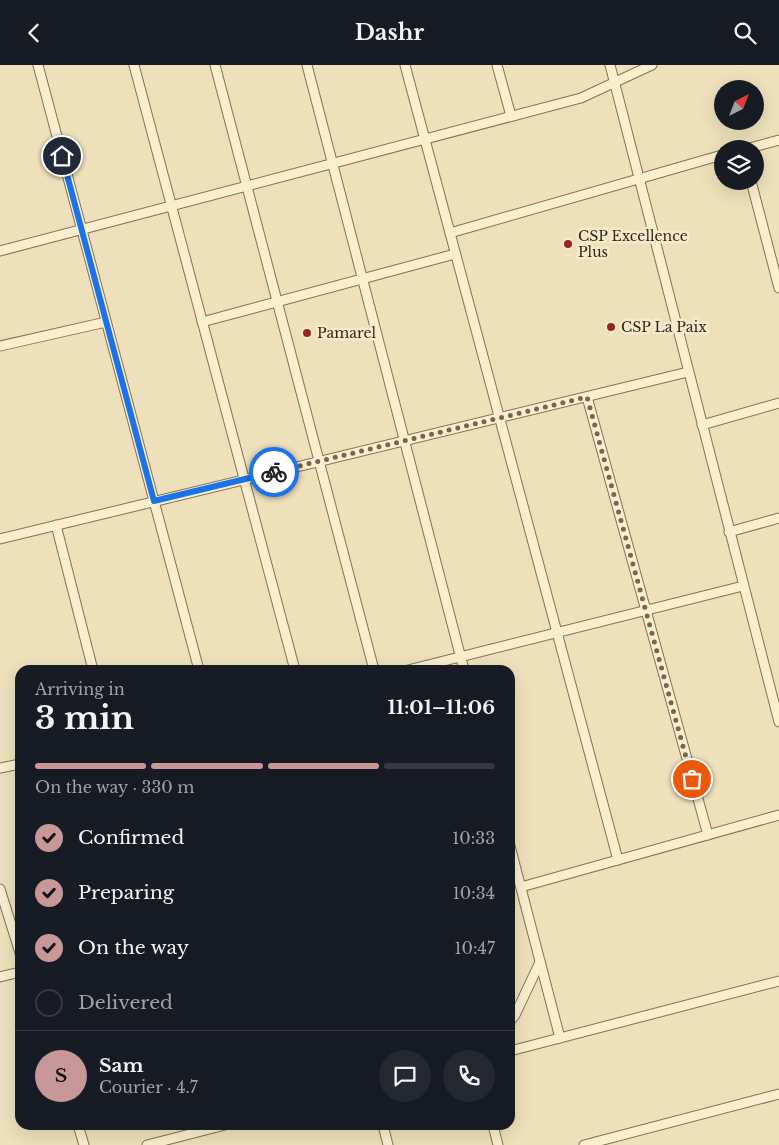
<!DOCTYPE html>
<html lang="en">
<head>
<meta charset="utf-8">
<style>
	:root { --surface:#171b24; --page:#242831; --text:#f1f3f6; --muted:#9ea1a6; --line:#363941; --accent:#c89798 }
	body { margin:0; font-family:"Libre Baskerville",serif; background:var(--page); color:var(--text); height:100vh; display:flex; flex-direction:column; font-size:19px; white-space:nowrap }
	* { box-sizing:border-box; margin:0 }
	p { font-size:16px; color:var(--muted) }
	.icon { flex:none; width:28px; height:28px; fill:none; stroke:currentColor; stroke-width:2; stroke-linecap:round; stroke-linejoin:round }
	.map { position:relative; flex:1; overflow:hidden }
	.drawer { position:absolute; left:15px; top:600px; width:500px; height:465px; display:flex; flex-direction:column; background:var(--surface); border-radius:15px; box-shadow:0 5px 20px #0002 }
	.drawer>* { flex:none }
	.needle { width:32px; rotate:42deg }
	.tools { position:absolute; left:714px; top:15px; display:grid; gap:10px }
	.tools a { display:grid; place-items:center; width:50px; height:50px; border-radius:50%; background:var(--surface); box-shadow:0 5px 20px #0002; font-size:25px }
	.pin { position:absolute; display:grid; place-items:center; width:42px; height:42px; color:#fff; margin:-21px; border:2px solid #fff; border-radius:50%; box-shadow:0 1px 5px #0007 }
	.courier { position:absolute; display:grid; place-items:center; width:50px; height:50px; margin:-25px; border:4px solid #1a73e8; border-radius:50%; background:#fff; color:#222; box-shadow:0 1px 6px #0007 }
	.head em { font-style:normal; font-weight:700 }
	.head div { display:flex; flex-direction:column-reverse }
	.head { display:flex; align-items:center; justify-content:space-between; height:85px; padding:0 20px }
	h1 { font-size:32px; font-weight:700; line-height:38px }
	.bar { display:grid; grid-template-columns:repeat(4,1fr); gap:8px 5px; align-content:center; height:60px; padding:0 20px }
	.bar i { height:6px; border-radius:4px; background:var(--line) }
	.bar .on { background:var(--accent) }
	.bar p { grid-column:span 4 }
	.line { display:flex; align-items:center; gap:12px; padding:0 20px; border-top:1px solid var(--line) }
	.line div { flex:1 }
	.round { display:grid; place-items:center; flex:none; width:52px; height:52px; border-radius:26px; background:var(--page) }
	ol { padding:0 20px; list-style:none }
	li { display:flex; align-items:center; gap:15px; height:55px }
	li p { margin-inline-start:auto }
	li .icon { padding:5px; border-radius:50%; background:var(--accent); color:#111; stroke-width:4 }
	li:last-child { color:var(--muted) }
	li i { width:28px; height:28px; border:2px solid var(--line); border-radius:50% }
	header { display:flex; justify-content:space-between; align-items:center; height:65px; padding:0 20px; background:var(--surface); font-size:22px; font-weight:700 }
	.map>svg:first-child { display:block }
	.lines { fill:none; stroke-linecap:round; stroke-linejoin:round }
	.street-casing { stroke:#857055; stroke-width:11 }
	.street { stroke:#f9eece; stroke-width:9 }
	.done { stroke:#756852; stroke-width:5; stroke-dasharray:0 9 }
	.route { stroke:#1a73e8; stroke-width:6 }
	.poi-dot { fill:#952624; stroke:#f6eaca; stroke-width:2 }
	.labels { text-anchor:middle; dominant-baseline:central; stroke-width:5; stroke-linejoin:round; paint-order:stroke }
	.poi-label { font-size:14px; fill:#34271a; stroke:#f6eaca; text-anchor:start }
</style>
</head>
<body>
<header><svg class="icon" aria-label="back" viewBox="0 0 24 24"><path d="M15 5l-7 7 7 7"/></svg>Dashr<svg class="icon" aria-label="search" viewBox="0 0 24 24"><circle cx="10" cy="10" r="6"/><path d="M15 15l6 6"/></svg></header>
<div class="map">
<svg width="779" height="1080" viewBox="0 0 779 1080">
	<rect width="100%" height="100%" fill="#eee0bb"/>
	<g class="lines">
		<defs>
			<g id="street">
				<polyline points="38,0 199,605"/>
				<polyline points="134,0 295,605"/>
				<polyline points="215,0 374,605"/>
				<polyline points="307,0 464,605"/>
				<polyline points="405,0 618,795"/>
				<polyline points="497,0 511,51"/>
				<polyline points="610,0 779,657"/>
				<polyline points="746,84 779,75"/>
				<polyline points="751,116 779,223"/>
				<polyline points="450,168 722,90"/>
				<polyline points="0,186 581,33 652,0"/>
				<polyline points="202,257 455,189"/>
				<polyline points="0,281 106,257"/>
				<polyline points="587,332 708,770"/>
				<polyline points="702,360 779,338"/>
				<polyline points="56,460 93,605"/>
				<polyline points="729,467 779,453"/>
				<polyline points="0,474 688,307"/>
				<polyline points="408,605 743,521"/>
				<polyline points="0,703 20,699"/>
				<polyline points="510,781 560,973"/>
				<polyline points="521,822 779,750"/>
				<polyline points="0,824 20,888"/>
				<polyline points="0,912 20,907"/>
				<polyline points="510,956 515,950 540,897"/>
				<polyline points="510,986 779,916"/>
				<polyline points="78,1060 84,1080"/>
				<polyline points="383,1060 388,1080"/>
				<polyline points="493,1060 498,1080"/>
				<polyline points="147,1080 225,1060"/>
				<polyline points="584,1080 779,1029"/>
			</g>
		</defs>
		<use href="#street" class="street-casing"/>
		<use href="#street" class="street"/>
	</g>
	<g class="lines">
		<polyline class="done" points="274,407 587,332 692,714"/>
		<polyline class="route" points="62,91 154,436 274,407"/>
	</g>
	<g class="poi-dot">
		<circle cx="568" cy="179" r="5"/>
		<circle cx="611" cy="262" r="5"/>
		<circle cx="307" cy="268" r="5"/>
	</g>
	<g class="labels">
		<g class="poi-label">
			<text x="578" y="171">CSP Excellence<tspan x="578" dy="16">Plus</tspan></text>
			<text x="621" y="262">CSP La Paix</text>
			<text x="317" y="268">Pamarel</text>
		</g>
	</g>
</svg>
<div class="tools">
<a><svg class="needle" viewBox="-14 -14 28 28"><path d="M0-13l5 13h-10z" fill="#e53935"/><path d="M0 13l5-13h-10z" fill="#9ea1a6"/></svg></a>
<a><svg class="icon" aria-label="layers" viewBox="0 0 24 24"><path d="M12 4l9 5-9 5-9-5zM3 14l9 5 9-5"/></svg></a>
</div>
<div class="pin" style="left:692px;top:714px;background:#ea580c"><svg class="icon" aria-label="bag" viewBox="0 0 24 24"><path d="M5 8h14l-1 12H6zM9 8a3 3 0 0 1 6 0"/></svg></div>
<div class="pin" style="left:62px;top:91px;background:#1f2937"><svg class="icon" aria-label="home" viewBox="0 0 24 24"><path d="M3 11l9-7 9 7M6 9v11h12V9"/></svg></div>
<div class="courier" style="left:274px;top:407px"><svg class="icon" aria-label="bike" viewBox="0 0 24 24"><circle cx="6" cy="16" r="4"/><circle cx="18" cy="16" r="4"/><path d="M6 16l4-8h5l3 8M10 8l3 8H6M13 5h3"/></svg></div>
<section class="drawer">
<div class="head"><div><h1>3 min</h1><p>Arriving in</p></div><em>11:01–11:06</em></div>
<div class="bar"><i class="on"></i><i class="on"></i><i class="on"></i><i></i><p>On the way · 330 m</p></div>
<ol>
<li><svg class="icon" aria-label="check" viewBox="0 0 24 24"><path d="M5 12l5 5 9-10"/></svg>Confirmed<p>10:33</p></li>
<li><svg class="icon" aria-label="check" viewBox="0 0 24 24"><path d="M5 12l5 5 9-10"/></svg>Preparing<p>10:34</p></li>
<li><svg class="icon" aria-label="check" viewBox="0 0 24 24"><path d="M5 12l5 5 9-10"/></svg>On the way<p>10:47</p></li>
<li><i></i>Delivered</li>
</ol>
<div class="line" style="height:90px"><b class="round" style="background:var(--accent);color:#111">S</b><div><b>Sam</b><p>Courier · 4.7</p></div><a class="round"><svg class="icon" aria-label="chat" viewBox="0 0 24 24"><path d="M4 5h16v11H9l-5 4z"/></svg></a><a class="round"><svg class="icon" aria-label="phone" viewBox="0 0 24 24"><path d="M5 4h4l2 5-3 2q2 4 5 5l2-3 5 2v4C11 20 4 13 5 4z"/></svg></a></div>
</section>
</div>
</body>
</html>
